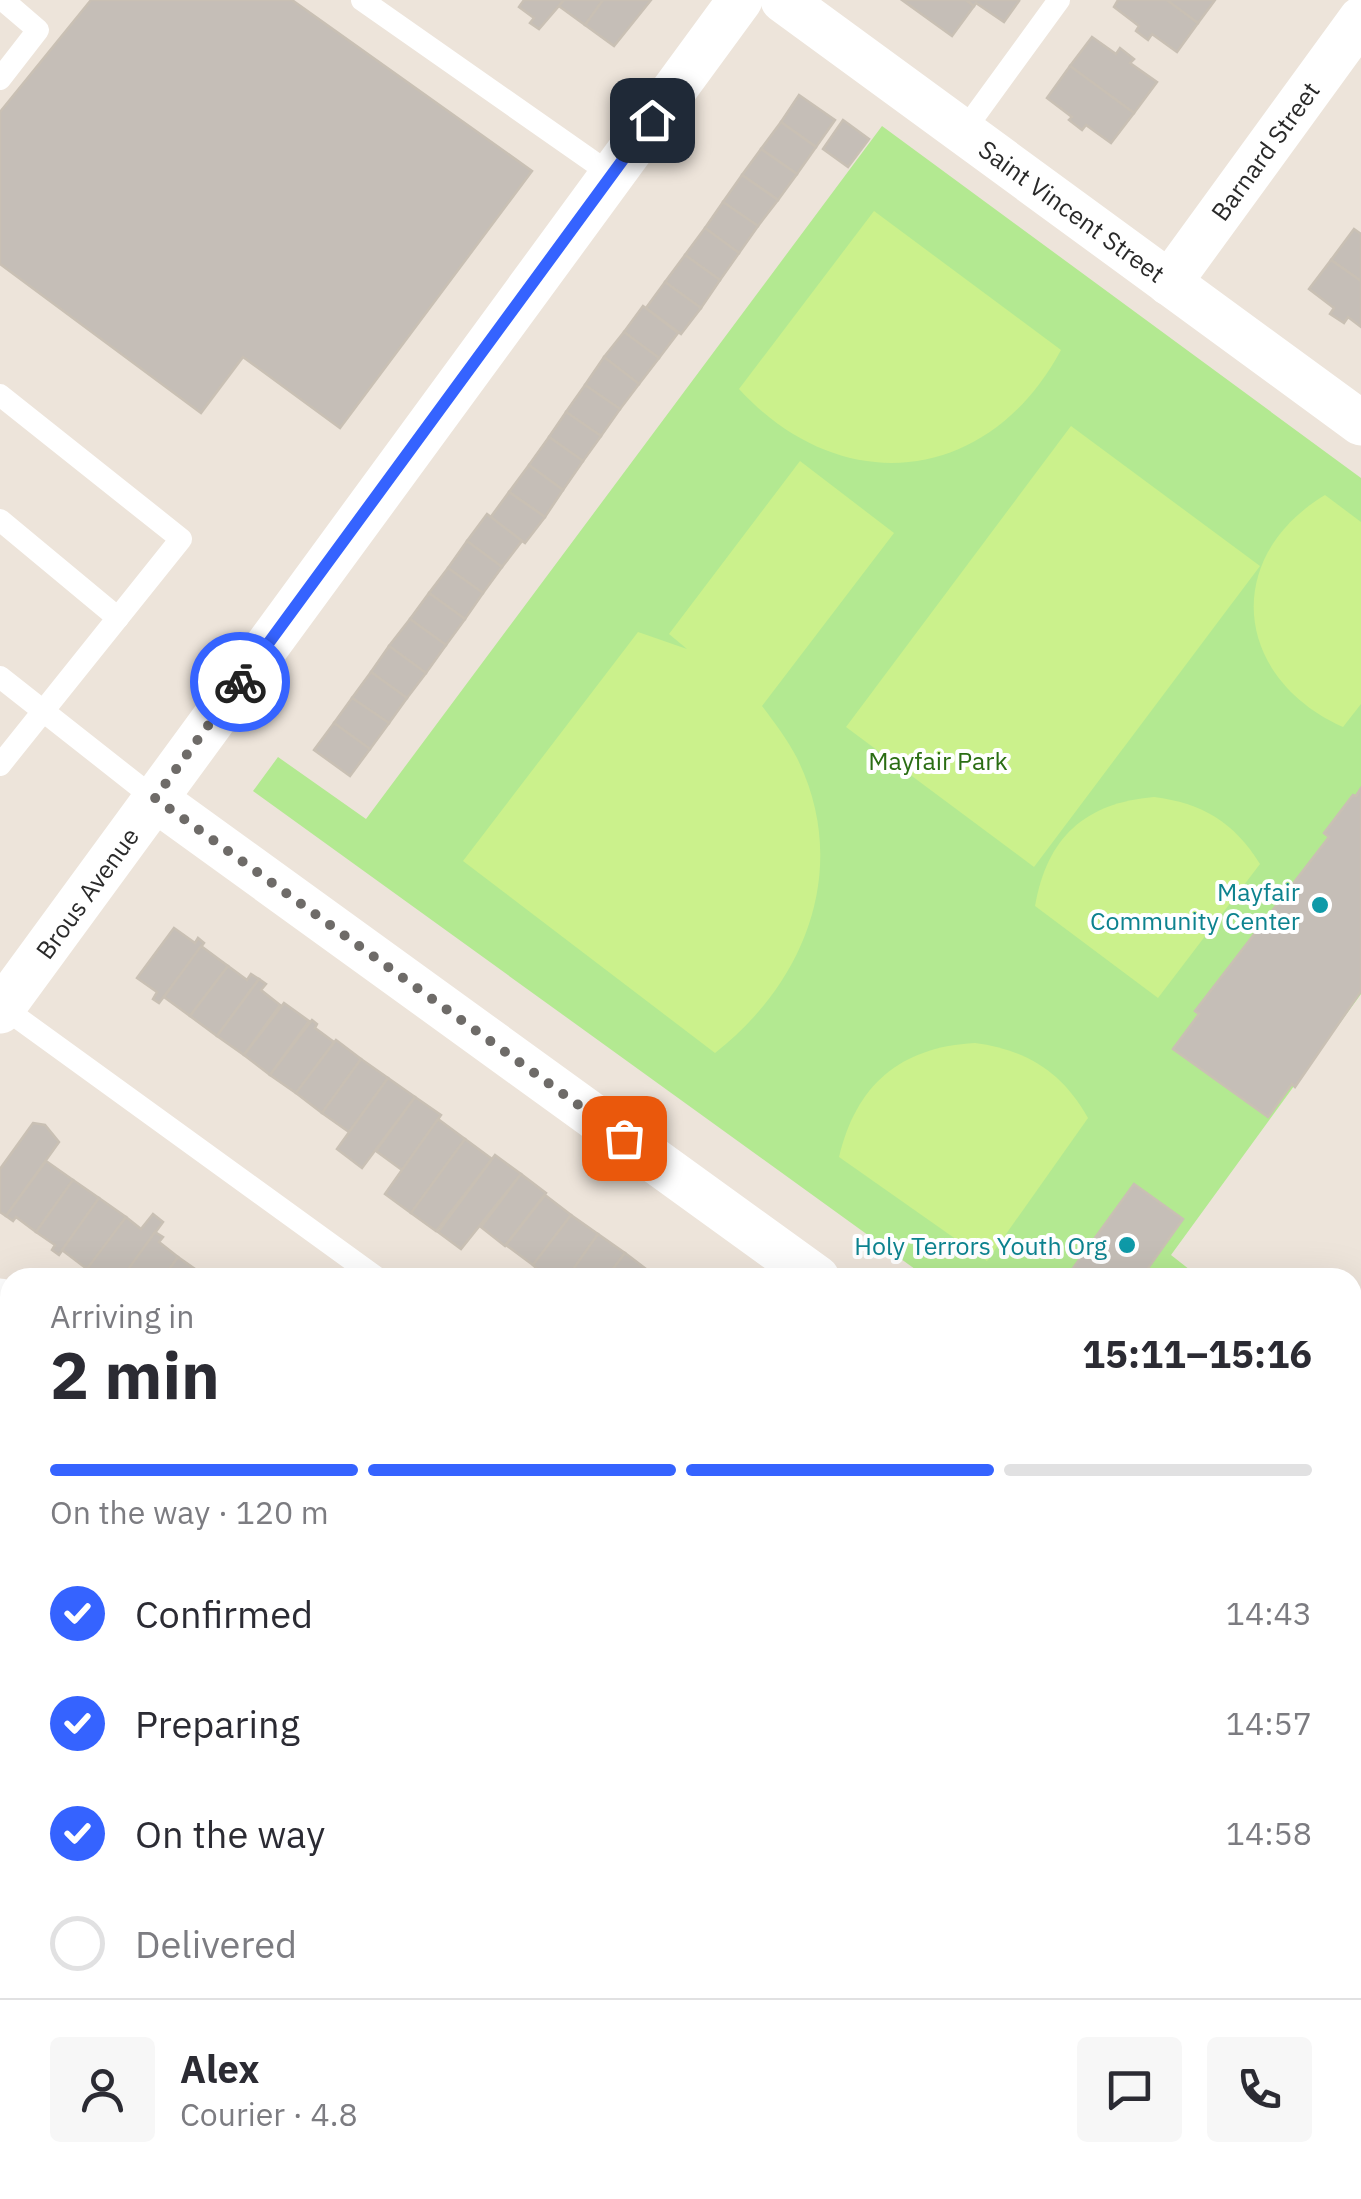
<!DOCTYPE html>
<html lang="en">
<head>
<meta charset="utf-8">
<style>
	:root { --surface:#fff; --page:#f7f7f7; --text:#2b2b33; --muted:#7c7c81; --line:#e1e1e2; --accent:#3563ff }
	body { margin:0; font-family:"IBM Plex Sans",sans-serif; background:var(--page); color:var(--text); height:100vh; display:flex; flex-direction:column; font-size:38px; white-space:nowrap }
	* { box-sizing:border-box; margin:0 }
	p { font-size:32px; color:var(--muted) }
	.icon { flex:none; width:55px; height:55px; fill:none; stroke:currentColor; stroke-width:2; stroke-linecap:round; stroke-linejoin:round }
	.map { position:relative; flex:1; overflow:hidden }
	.sheet { position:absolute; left:0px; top:1268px; width:1362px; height:932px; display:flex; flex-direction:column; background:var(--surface); border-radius:30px 30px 0 0; box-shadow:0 10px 40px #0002 }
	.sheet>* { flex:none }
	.pin { position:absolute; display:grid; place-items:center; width:85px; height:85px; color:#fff; margin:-42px; border-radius:20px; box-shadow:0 5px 15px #0006 }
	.courier { position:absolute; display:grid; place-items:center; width:100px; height:100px; margin:-50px; border:8px solid #3563ff; border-radius:50%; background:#fff; color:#222; box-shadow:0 2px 12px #0007 }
	.head em { font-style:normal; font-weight:700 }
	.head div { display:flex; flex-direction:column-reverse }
	.head { display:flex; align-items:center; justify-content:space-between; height:170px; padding:0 50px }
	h1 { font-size:65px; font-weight:700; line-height:75px }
	.bar { display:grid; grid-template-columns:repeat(4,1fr); gap:15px 10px; align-content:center; height:120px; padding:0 50px }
	.bar i { height:12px; border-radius:8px; background:var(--line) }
	.bar .selected { background:var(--accent) }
	.bar p { grid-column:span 4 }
	.line { display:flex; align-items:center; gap:25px; padding:0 50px; border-top:2px solid var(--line) }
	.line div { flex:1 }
	.round { display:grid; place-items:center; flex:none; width:105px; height:105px; border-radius:10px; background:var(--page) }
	ol { padding:0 50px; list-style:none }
	li { display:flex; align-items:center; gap:30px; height:110px }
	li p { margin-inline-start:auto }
	li .icon { padding:10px; border-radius:50%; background:var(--accent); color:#fff; stroke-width:4 }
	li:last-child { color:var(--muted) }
	li i { width:55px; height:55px; border:5px solid var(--line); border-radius:50% }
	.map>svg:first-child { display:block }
	.green { fill:#b3e991 }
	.pitch { fill:#cbf18c }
	.building { fill:#c5beb7; stroke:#c9c0b4; stroke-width:2.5 }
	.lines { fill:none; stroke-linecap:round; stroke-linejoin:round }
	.service { stroke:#fff; stroke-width:22 }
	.minor { stroke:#fff; stroke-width:45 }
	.tertiary { stroke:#fff; stroke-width:55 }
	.done { stroke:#6e6b68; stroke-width:10; stroke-dasharray:0 18 }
	.route { stroke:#3563ff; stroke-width:12 }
	.culture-dot { fill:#0f9aa8; stroke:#fff; stroke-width:4 }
	.labels { text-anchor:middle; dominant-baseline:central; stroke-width:8; stroke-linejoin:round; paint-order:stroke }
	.street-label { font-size:25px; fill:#2a2a2a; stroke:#fff }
	.park-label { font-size:25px; fill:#2a6d13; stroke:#fff }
	.culture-label { font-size:25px; fill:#0d838f; stroke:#fff; text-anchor:end }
</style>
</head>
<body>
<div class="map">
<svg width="1361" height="2199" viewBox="0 0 1361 2199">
	<rect width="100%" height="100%" fill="#ede4da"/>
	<polygon class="green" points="882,126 1361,478 1361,994 1171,1255 1199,1277 926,1277 253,791 278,757 366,819"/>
	<g class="pitch">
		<path d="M874,211l187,139c-72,134 -219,151 -322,39z"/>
		<polygon points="1071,426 1260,566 1034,867 846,727"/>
		<path d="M800,461l94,72 -132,173c13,17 25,33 35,52 54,109 9,224 -82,295l-252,-192 175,-229 49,17 -18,-15z"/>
		<path d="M1325,495l36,27v182l-18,23c-109,-49 -122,-169 -18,-232z"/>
		<path d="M1154,797c48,6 80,25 106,67l-102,134 -123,-92c12,-69 50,-103 119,-109z"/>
		<path d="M975,1043c52,7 87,29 113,75l-101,143 -148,-104c17,-72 61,-110 136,-114z"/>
	</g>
	<g class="building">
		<polygon points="91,0 292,0 532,171 340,428 243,357 201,413 0,264 0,112"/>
		<polygon points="524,0 564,0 539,29 530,23 534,18 519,7"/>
		<polygon points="564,0 603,0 585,25 559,6"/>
		<polygon points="603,0 651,0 614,46 585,25"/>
		<polygon points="902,0 966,0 974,6 952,36"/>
		<polygon points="966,0 1017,0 1019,1 1004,22 976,3 974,6"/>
		<polygon points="1118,0 1167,0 1198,23 1177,52 1152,34 1148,40 1136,31 1139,26 1114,7"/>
		<polygon points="1167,0 1215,0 1198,23"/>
		<polygon points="1092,37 1116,54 1120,48 1134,59 1130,63 1157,82 1134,113 1070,66"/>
		<polygon points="1070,66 1134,113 1111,143 1086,125 1082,130 1069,120 1072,117 1047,98"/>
		<polygon points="799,95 835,120 816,147 781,122"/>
		<polygon points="843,120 869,139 848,167 823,149"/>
		<polygon points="781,122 816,147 797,174 761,149"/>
		<polygon points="761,149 797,174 778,200 742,175"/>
		<polygon points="742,175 778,200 758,226 723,202"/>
		<polygon points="723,202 758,226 739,253 705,228"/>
		<polygon points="705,228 739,253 720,280 685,255"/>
		<polygon points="1354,229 1361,234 1361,281 1331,260"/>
		<polygon points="685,255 720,280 701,308 665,282"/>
		<polygon points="1331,260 1361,281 1361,327 1348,317 1344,323 1330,314 1334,308 1309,289"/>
		<polygon points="665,282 701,308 681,334 646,308"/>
		<polygon points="643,306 678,333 659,358 624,332"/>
		<polygon points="624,332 659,358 639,384 604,357"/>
		<polygon points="604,357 639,384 620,409 585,385"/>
		<polygon points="585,385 620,409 601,436 566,412"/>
		<polygon points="566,412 601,436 583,461 549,437"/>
		<polygon points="549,437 583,461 563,490 529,465"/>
		<polygon points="529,465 563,490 545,517 509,492"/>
		<polygon points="509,492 545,517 525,543 490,518"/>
		<polygon points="487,514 522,541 502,567 467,541"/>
		<polygon points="467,541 502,567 483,593 448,568"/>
		<polygon points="448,568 483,593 465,619 429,593"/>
		<polygon points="429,593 465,619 446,645 410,619"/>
		<polygon points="410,619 446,645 426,673 389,646"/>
		<polygon points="389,646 426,673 407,698 371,672"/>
		<polygon points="371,672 407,698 389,723 352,698"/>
		<polygon points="352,698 389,723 370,749 334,723"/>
		<polygon points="334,723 370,749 350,776 314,750"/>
		<polygon points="1361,788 1361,991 1295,1087 1292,1084 1268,1117 1173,1049 1199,1014 1195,1011 1329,837 1324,833 1353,795 1356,796"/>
		<polygon points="174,928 195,943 198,938 204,943 159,1003 153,999 157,992 137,978"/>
		<polygon points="201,946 228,966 190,1016 164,997"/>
		<polygon points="228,966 247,980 251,974 259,979 217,1036 190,1016"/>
		<polygon points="259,979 266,984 261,990 280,1005 244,1055 217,1036"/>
		<polygon points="284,1003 309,1021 270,1075 244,1055"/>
		<polygon points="312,1020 317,1024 315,1028 334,1042 296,1093 270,1075"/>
		<polygon points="336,1040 361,1059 322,1113 296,1093"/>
		<polygon points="361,1059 388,1078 349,1132 322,1113"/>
		<polygon points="388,1078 415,1097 362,1168 337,1149"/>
		<polygon points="415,1097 441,1115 402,1170 376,1151"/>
		<polygon points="438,1119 465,1139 411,1213 385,1194"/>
		<polygon points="33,1123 45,1125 59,1142 6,1216 0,1212 0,1169"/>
		<polygon points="465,1139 492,1159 436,1231 411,1213"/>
		<polygon points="495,1155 521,1174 461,1249 438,1232"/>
		<polygon points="46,1161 73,1180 36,1232 16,1217 13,1221 6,1216"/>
		<polygon points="521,1174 546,1193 505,1246 481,1227"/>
		<polygon points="73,1180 99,1198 59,1255 52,1250 55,1245 36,1232"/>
		<polygon points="1134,1184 1183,1219 1141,1278 1080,1278 1071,1271"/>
		<polygon points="545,1195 571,1215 533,1265 506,1245"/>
		<polygon points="99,1198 126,1217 87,1269 62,1250"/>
		<polygon points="153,1214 163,1222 122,1278 99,1278 87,1269 126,1217 141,1229"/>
		<polygon points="571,1215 598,1234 567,1278 531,1278 537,1269 533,1265"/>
		<polygon points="155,1232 163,1237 159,1242 178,1257 163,1278 122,1278"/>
		<polygon points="598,1234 625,1253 606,1278 567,1278"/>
		<polygon points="625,1253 650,1272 646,1278 606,1278"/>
		<polygon points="178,1257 205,1276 203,1278 163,1278"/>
		<polygon points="10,1431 10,1485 5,1492 0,1489 0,1445"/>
		<polygon points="2,1720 10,1726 10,1764 0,1778"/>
		<polygon points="10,1764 10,1819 0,1832 0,1778"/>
		<polygon points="1361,1830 1361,1878 1352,1889 1352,1842"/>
		<polygon points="1361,2082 1361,2133 1354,2142 1352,2094"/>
		<polygon points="5,2151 10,2155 10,2190 15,2190 8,2199 0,2199 0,2158"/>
		<polygon points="15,2190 48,2190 42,2199 8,2199"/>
		<polygon points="48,2190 59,2190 66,2195 73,2190 80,2195 78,2199 42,2199"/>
		<polygon points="588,2190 640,2190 633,2199 581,2199"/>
		<polygon points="640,2190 691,2190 693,2191 687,2199 633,2199"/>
		<polygon points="918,2190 954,2190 947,2199 919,2199 914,2195"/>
		<polygon points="954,2190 988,2190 981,2199 947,2199"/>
		<polygon points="988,2190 1013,2190 1022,2197 981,2199"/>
	</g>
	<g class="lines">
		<g class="service">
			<polyline points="362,0 612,175"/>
			<polyline points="0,79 38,30 3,0"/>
			<polyline points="963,132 1059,0"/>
			<polyline points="0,395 181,539 0,765"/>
			<polyline points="0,520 118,618"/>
			<polyline points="0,677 155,799"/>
			<polyline points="0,1005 377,1278"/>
			<polyline points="0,1621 10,1628"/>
			<polyline points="1352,1980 1361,1987"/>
			<polyline points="796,2190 809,2199"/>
		</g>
		<g class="minor">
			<polyline points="783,0 1361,423"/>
			<polyline points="1169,283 1361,19"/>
			<polyline points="155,799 817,1278"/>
			<polyline points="0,1011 740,0"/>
			<polyline points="0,1301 10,1308"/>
			<polyline points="1352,1666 1361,1672"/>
			<polyline points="1218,2190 1230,2199"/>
			<polyline points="388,2199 395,2190"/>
		</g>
		<g class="tertiary">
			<polyline points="0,1964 10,1972"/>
			<polyline points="311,2190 323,2199"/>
		</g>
	</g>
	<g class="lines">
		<polyline class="done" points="240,682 155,798 624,1138"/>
		<polyline class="route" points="240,682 652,120"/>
	</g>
	<g class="culture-dot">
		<circle cx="1320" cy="905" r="10"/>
		<circle cx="1127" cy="1245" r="10"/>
	</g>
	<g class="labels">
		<g class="street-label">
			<text transform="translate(1265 151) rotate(-54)">Barnard Street</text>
			<text transform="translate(1072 211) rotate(36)">Saint Vincent Street</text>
			<text transform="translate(87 893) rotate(-54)">Brous Avenue</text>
		</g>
		<g class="park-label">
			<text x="938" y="760">Mayfair Park</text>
		</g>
		<g class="culture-label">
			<text x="1300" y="891">Mayfair<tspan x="1300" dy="29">Community Center</tspan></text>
			<text x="1107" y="1245">Holy Terrors Youth Org</text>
		</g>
	</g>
</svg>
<div class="pin" style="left:624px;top:1138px;background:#ea580c"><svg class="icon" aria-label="bag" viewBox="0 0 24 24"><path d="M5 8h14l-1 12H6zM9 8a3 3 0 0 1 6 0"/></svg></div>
<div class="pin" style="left:652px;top:120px;background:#1f2937"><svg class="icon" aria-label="home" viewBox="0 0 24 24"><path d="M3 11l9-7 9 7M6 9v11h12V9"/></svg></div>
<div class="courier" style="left:240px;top:682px"><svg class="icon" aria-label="bike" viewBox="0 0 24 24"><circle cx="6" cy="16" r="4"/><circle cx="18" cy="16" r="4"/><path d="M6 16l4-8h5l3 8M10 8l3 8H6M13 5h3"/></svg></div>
<section class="sheet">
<div class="head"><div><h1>2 min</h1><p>Arriving in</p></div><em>15:11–15:16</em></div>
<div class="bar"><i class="selected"></i><i class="selected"></i><i class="selected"></i><i></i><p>On the way · 120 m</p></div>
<ol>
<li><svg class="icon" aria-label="check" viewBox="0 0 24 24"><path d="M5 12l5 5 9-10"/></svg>Confirmed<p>14:43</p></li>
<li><svg class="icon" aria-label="check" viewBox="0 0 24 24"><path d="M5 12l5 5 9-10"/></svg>Preparing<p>14:57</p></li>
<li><svg class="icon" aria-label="check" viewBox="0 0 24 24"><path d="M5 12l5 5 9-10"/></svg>On the way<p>14:58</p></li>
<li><i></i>Delivered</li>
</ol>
<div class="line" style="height:180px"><a class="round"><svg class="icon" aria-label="person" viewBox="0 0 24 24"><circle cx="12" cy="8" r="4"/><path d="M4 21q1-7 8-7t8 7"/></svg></a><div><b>Alex</b><p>Courier · 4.8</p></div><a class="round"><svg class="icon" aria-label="chat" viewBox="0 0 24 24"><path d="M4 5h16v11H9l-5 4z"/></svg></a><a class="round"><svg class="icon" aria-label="phone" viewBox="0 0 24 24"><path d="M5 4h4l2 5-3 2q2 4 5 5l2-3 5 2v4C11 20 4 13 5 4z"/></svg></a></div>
</section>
</div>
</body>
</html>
